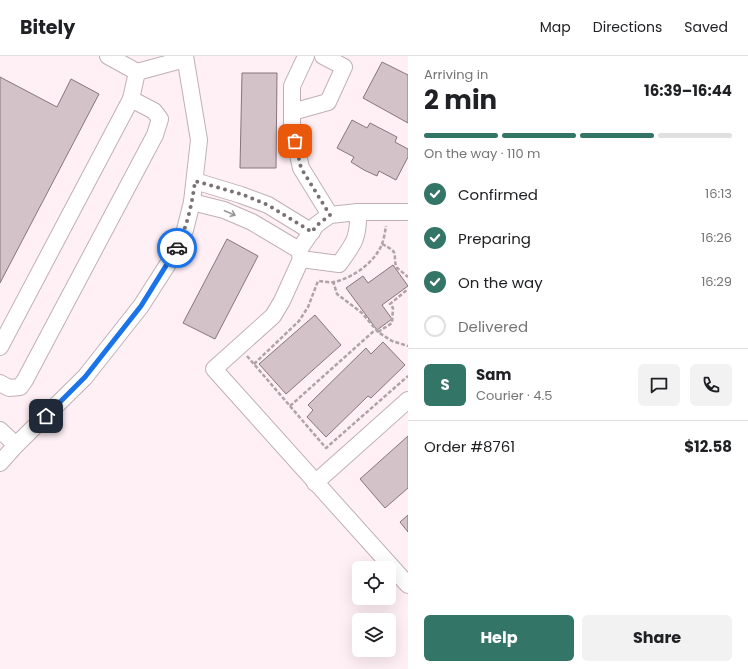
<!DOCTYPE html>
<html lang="en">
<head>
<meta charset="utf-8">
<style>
	:root { --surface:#fff; --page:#f2f2f2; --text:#202124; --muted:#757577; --line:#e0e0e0; --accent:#337566 }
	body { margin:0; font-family:Poppins,sans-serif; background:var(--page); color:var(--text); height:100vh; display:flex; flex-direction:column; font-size:15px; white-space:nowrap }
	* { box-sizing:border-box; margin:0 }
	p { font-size:13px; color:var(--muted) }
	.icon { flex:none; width:22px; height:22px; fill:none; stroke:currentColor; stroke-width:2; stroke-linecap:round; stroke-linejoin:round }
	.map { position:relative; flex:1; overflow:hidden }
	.side { display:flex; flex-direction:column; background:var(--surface); width:340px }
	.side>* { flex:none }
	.controls { position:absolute; left:352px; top:505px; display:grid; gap:8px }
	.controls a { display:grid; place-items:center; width:44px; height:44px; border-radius:6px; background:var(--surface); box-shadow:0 4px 16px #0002; font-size:20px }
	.pin { position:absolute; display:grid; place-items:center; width:34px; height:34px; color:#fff; margin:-17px; border-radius:8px; box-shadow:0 2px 6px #0006 }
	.courier { position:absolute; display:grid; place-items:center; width:40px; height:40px; margin:-20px; border:3px solid #1a73e8; border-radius:50%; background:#fff; color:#222; box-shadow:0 1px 5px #0007 }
	.headline em { font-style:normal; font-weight:700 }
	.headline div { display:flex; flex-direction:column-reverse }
	.headline { display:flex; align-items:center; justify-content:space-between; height:68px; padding:0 16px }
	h1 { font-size:26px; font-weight:700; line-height:30px }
	.bar { display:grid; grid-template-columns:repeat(4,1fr); gap:6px 4px; align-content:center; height:48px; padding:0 16px }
	.bar i { height:5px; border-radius:3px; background:var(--line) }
	.bar .current { background:var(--accent) }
	.bar p { grid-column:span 4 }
	.line { display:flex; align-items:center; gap:10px; padding:0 16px; border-top:1px solid var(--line) }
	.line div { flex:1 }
	.round { display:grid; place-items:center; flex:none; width:42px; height:42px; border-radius:6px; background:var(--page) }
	ol { padding:0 16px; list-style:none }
	li { display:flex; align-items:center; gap:12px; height:44px }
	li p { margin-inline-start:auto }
	li .icon { padding:4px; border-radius:50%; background:var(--accent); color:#fff; stroke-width:4 }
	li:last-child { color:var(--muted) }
	li i { width:22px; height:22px; border:2px solid var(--line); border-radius:50% }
	.button { display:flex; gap:8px; margin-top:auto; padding:8px 16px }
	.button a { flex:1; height:46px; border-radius:6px; background:var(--accent); color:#fff; font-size:16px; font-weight:700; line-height:46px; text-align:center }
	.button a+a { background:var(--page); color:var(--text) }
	header { display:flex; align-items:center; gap:24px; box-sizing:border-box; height:56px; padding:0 20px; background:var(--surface); border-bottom:1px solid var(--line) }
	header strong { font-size:19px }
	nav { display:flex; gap:22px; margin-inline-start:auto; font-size:14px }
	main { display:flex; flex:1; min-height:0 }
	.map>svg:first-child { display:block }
	.building { fill:#d3c2c8; stroke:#86767b }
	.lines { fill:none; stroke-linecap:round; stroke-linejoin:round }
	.minor-casing { stroke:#c0b0b5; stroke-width:18 }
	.path { stroke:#afa3a7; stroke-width:2.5; stroke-dasharray:4 2; stroke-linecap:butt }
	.minor { stroke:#fff; stroke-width:16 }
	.oneway { stroke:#999696 }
	.done { stroke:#7a7174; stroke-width:4; stroke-dasharray:0 7.2 }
	.route { stroke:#1a73e8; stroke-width:5 }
</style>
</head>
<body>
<header>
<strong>Bitely</strong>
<nav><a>Map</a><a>Directions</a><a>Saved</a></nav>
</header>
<main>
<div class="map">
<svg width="408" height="613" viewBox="0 0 408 613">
	<rect width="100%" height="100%" fill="#fff0f5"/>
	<g class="building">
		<polygon points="382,6 408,19 408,67 363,42"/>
		<polygon points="242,17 277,17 276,112 240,112"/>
		<polygon points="0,21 57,51 71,23 99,38 0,227"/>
		<polygon points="352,64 367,72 370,67 397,81 395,86 408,93 408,101 396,124 379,115 377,120 364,114 351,106 354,101 337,92"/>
		<polygon points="227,183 258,200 215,283 183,267"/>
		<polygon points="393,209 408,230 382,249 392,263 377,274 346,232 363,220 368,227"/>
		<polygon points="315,259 341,289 286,338 259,308"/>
		<polygon points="383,286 405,309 371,342 368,340 326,381 307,361 313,354 308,349 366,292 371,298"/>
		<polygon points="408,380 408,432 385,452 360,423"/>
		<polygon points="408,459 408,476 400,466"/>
	</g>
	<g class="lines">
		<defs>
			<g id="minor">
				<polyline points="108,0 137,16"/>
				<polyline points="306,0 292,30 292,72 301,112 330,159"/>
				<polyline points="292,56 328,46 344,11 323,0"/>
				<polyline points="195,125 241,139 268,149 312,176"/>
				<polyline points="192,146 224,154 252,166 299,194"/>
				<polyline points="408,156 358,156 330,159 316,169 299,194 301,203 282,245 273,260 214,313 408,529"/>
				<path d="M301,203l38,5c15,-20 20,-27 19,-52"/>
				<polyline points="0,291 131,43"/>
				<polyline points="0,327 9,332 20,331 25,324 155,79 160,63 154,55 131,43 137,16 185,3"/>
				<polyline points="0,374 16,389"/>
				<polyline points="0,407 16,389 85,321 141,250 175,197 185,174 192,146 199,84 185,0"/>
				<polyline points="315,427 408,344"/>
			</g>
		</defs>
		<use href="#minor" class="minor-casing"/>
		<g class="path">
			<path d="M382,188c17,9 11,7 14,23l12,10"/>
			<polyline points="333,225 337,238 362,257 378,276 392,285 408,290"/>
			<polyline points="378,276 392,267 393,252 390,248 408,233"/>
			<polyline points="247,300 326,392 408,320"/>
			<path d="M254,308l45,-43 9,-14 10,-26c5,0 11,2 16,1 19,-4 41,-20 48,-38 2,-5 3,-12 4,-18"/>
			<polyline points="290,350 375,274"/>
		</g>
		<use href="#minor" class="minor"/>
	</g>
	<defs><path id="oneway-shaft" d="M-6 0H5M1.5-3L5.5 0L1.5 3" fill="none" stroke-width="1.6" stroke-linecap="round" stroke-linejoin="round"/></defs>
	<use class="oneway" href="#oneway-shaft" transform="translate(230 157) rotate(23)"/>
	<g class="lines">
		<path class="done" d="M177,192c10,-22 15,-43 18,-67l46,13 27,11 44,27 4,-6 14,-11 -29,-47 -6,-27"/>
		<polyline class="route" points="46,360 85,321 141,250 177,192"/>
	</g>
</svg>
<div class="controls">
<a><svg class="icon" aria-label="locate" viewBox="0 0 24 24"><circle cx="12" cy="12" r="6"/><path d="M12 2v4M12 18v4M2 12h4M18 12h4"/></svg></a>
<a><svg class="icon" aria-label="layers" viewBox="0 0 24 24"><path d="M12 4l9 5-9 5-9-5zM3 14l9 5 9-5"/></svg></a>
</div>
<div class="pin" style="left:295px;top:85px;background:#ea580c"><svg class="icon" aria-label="bag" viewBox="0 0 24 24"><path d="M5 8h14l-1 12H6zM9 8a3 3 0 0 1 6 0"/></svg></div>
<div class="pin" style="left:46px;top:360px;background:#1f2937"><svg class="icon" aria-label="home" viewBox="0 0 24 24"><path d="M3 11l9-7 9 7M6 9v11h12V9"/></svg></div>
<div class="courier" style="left:177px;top:192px"><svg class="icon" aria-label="car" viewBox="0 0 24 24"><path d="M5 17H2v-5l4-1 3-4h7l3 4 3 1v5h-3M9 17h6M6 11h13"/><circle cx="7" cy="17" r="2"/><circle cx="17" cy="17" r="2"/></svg></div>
</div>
<section class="side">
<div class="headline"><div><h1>2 min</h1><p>Arriving in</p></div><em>16:39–16:44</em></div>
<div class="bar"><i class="current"></i><i class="current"></i><i class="current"></i><i></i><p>On the way · 110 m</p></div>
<ol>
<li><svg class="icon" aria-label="check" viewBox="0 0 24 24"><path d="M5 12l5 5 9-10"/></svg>Confirmed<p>16:13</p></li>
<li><svg class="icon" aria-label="check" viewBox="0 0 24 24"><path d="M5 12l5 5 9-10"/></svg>Preparing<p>16:26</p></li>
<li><svg class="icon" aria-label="check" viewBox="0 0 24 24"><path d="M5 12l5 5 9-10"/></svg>On the way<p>16:29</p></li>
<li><i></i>Delivered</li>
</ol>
<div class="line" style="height:72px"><b class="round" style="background:var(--accent);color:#fff">S</b><div><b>Sam</b><p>Courier · 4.5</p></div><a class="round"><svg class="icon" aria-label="chat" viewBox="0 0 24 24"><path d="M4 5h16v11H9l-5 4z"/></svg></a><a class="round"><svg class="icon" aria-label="phone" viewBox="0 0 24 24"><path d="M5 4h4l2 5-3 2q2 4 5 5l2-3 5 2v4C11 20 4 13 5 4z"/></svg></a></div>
<div class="line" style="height:52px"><div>Order #8761</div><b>$12.58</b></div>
<div class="button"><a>Help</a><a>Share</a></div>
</section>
</main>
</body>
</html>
